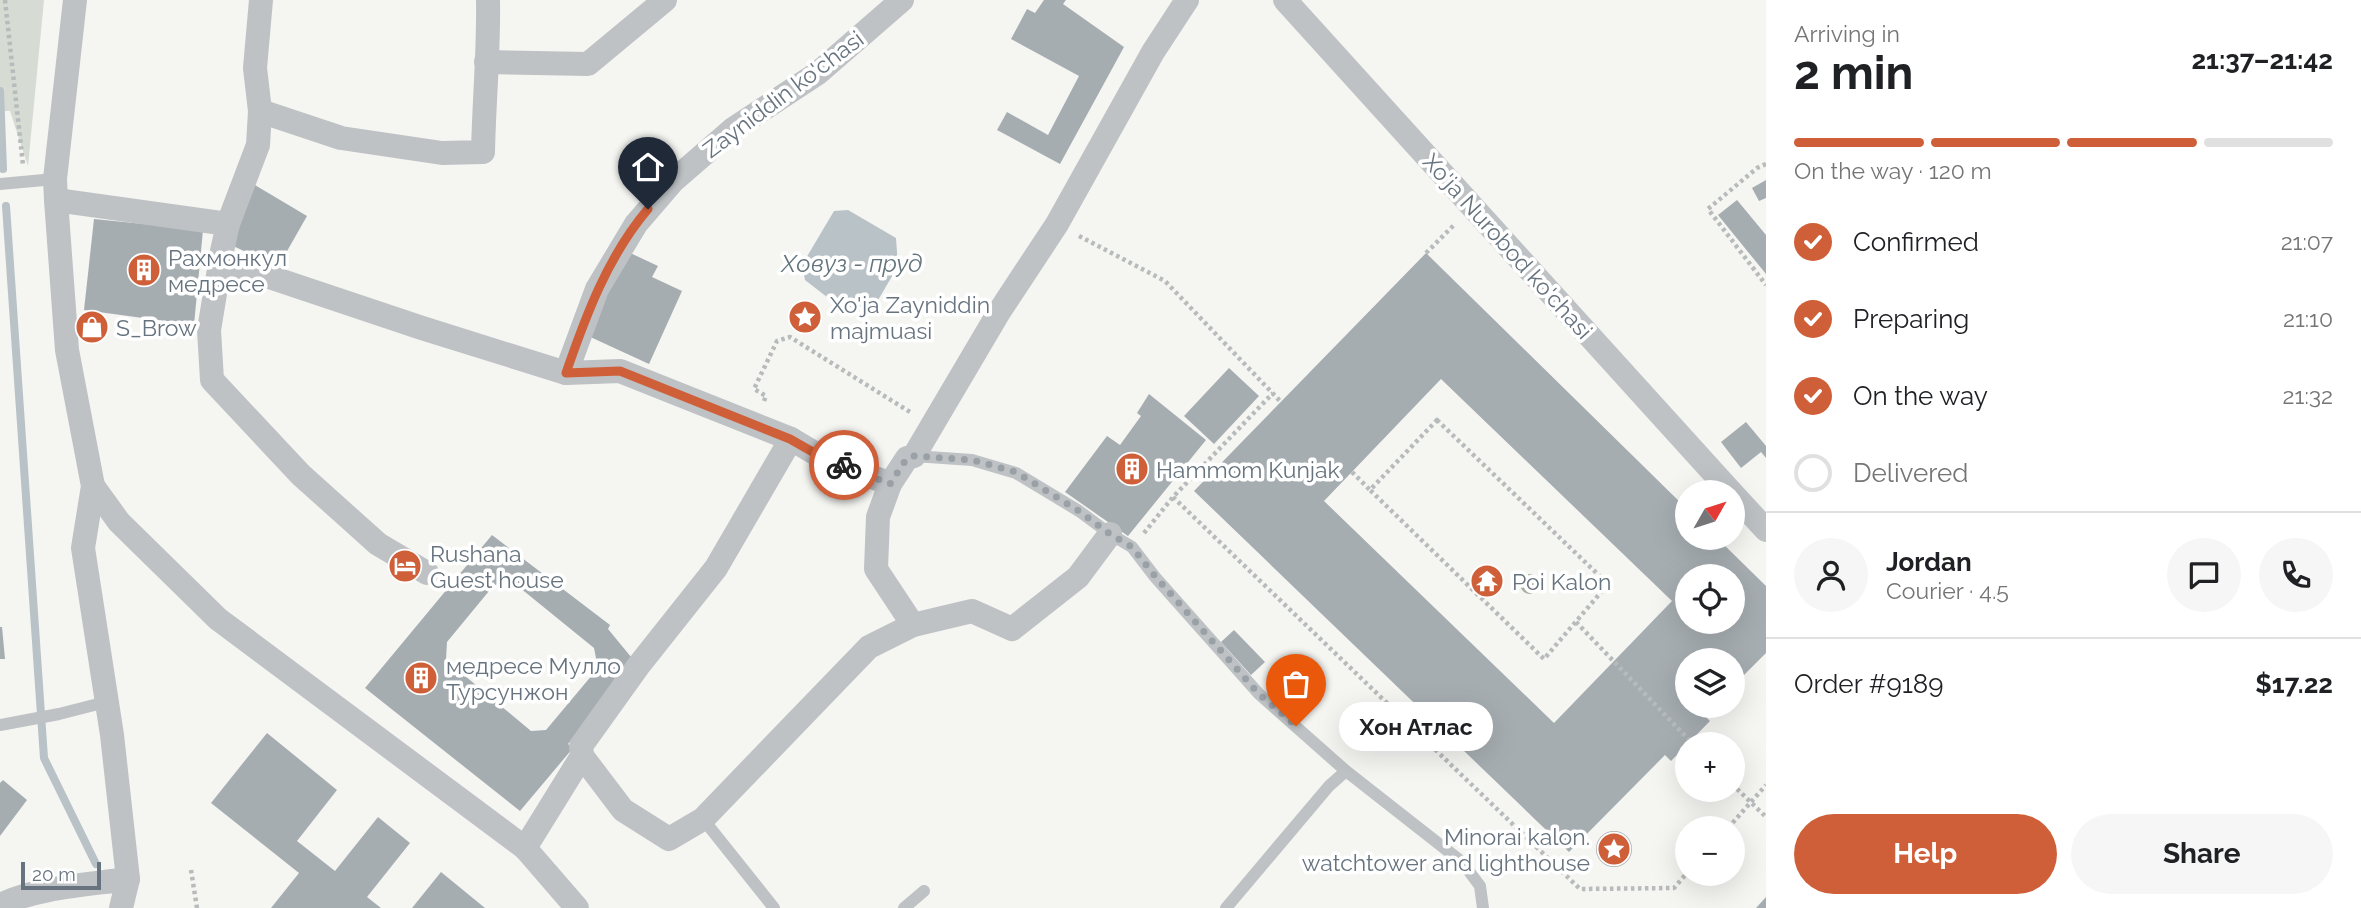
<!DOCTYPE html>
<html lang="en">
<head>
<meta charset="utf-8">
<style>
	:root { --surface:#fff; --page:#f6f6f6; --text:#202124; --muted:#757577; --line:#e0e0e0; --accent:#cf5f38 }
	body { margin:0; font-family:Raleway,sans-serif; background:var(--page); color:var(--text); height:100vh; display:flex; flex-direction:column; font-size:26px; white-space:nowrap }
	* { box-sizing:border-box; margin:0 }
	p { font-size:23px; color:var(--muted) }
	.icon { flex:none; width:38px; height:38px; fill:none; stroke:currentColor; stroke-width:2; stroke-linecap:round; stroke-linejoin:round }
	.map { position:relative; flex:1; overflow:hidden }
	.panel { display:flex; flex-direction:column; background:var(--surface); width:595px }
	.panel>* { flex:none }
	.needle { width:46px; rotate:51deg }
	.buttons { position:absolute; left:1675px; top:480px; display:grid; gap:14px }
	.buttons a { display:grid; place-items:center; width:70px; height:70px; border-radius:50%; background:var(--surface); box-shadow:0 7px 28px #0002; font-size:35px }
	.scale { position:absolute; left:21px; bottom:18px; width:80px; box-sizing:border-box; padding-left:7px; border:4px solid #67747f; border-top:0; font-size:19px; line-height:24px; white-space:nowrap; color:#67747f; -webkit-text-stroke:5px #fff; paint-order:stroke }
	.pin { position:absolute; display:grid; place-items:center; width:60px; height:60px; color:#fff; margin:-72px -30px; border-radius:50% 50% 50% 0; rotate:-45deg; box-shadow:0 0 7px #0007 }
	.pin .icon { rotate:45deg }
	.courier { position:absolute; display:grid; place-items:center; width:70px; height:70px; margin:-35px; border:5px solid #cf5f38; border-radius:50%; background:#fff; color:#222; box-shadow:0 2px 9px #0007 }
	.bubble { position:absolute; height:49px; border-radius:24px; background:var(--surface); box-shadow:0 7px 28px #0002; font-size:23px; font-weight:700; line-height:49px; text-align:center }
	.headline em { font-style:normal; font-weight:700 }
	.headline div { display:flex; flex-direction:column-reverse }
	.headline { display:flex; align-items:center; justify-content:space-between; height:119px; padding:0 28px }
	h1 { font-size:46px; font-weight:700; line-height:52px }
	.bar { display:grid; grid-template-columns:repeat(4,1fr); gap:10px 7px; align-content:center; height:84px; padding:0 28px }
	.bar i { height:9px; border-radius:5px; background:var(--line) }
	.bar .on { background:var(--accent) }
	.bar p { grid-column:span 4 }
	.line { display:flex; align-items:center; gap:18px; padding:0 28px; border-top:2px solid var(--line) }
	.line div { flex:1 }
	.round { display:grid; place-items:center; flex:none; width:74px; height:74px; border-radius:37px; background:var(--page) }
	ol { padding:0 28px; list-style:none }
	li { display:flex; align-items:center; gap:21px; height:77px }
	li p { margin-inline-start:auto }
	li .icon { padding:7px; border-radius:50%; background:var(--accent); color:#fff; stroke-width:4 }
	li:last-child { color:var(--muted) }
	li i { width:38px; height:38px; border:4px solid var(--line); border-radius:50% }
	.cta { display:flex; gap:14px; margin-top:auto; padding:14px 28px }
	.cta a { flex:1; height:80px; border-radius:42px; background:var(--accent); color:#fff; font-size:28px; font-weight:700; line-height:80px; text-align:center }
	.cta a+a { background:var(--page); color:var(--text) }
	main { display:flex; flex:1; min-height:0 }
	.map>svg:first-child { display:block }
	.green { fill:#d6dbd3 }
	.water { fill:#b9c2c7 }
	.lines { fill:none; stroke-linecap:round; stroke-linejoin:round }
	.stream { stroke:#b9c2c7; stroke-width:8 }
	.building { fill:#a6adb1; fill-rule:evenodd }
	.path { stroke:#b8bbbc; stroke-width:4.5; stroke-dasharray:3.5 3.5; stroke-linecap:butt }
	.lane { stroke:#bec2c5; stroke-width:12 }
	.street { stroke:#bec2c5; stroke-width:24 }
	.tree { fill:#a7b0a4 }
	.done { stroke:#99a1a7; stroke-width:7; stroke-dasharray:0 12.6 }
	.route { stroke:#cf5f38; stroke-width:9 }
	.labels { text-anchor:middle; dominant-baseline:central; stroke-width:7; stroke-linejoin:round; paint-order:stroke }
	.street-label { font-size:23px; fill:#67747f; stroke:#fff }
	.poi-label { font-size:23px; fill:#67747f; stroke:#fff; text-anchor:start }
	.water-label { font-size:24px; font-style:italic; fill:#63747c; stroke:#fff }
</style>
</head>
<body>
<main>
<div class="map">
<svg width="1766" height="908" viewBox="0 0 1766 908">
	<rect width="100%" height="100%" fill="#f5f5f2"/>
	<polygon class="green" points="0,0 44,0 28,166 10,111 0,111"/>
	<polygon class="water" points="848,210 896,238 898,266 874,307 840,307 805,280 802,265 834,211"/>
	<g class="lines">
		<g class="stream">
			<polyline points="0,91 3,169"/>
			<polyline points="6,206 44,758 96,864"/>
		</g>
	</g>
	<g class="building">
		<polygon points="1044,0 1066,0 1063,4 1124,47 1060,164 997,130 1007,112 1048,135 1079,76 1011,39 1027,9 1035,13"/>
		<polygon points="1766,180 1766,198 1759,201 1752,188"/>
		<polygon points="250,182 307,216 278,267 229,244"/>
		<polygon points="1737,200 1766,235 1766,274 1718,215"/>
		<polygon points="94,219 203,230 194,325 84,310"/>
		<polygon points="626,251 658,266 652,277 682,291 649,364 586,335"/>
		<path d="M1426,253l261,256v28h29l50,49v67l-34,34v-27h-45v45h27l-10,10 6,6 -39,40 -6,-6 -96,97 -375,-361zM1441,379l231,222 -118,122 -230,-222zM1687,576h45v45h-45z"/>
		<polygon points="1229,368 1259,396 1214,444 1184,416"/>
		<polygon points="1149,394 1206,440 1128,536 1065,492 1107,436 1120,445 1141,416 1137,413"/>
		<polygon points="1746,422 1766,446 1766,458 1761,452 1741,468 1721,442"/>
		<path d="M492,535l118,90 -2,4 28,34 -68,81 5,4 -53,63 -155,-123zM514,583l80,65 4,20 -52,62 -15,1 -85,-71 1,-18 47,-57z"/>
		<polygon points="0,627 2,627 5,659 0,659"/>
		<polygon points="1234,630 1265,662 1251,675 1221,642"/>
		<polygon points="267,733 337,790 297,841 335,871 378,817 410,843 367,897 381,908 271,908 299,873 211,803"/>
		<polygon points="3,780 27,800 0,836 0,783"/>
		<circle cx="1614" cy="849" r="18"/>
		<polygon points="441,872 485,908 412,908"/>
		<polygon points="1766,897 1766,908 1756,908"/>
	</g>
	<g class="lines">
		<g class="path">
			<polyline points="5,0 23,165"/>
			<polyline points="1766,164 1757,168 1708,209 1766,285"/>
			<polyline points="1079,236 1165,281 1281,402"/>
			<polyline points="1426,253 1455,224"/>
			<polyline points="764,401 766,396 754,389 777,341 790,337 910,412"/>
			<polygon points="1437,420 1608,584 1544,659 1370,490"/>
			<polyline points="1352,472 1370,490"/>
			<polyline points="1173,497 1580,889 1674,888 1687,873"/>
			<polyline points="1144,533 1173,497 1273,393"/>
			<polyline points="1576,622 1693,744"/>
			<polyline points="1732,784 1766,817"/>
			<polyline points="1728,828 1766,785"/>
			<polyline points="191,870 197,908"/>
		</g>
		<g class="lane">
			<polyline points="0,184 55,179"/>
			<polyline points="914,456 972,460 1016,473 1079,511 1110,534 1132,547 1155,577 1259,694 1346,771 1462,862 1480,886 1483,908"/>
			<polyline points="0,725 59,714 106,702"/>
			<polyline points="703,819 774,908"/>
			<polyline points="904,908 924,891"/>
			<polyline points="1226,908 1329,786 1346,771"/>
		</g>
		<g class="street">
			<polyline points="75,0 55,179 56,200 67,350 93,486 83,548 112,735 128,879 121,908"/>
			<polyline points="1285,0 1731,492"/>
			<polyline points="486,62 588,64 665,0"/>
			<polyline points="260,111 255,68 261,0"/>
			<polyline points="56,200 228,224"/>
			<polyline points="222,261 422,328 566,373 620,371 791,439 818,455 890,484"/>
			<polyline points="566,373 597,289 636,224 673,181 733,129 818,73 902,0"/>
			<polyline points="93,486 119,522 218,619 525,848 577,908"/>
			<polyline points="1732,493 1766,530"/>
			<path d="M427,573l-49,-29 -77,-69 -89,-95 -3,-50 13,-79 6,-27 30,-79 2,-34 81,27 101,15 41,-1c1,-51 6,-101 5,-152"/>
			<polyline points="913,625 876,569 878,517 890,484 907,458 914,456 999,312 1057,224 1153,52 1187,0"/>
			<polyline points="582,756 623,810 669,839 703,819 869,647 913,625 972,611 1012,629 1078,577 1110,534"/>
			<polyline points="525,848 582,756 581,746 639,665 716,568 791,439"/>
			<path d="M0,905c39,-18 85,-20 128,-26"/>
		</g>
	</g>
	<circle class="tree" cx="1530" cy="584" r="10"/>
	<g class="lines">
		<polyline class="done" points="844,465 890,484 907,458 914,456 972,460 1016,472 1079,511 1110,534 1132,547 1155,576 1259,694 1296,726"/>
		<path class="route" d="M648,209c-40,47 -62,106 -82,164l54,-2 170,68 28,16 26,10"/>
	</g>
	<defs>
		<symbol id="building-disc" viewBox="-11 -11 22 22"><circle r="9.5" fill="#cf5f38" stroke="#fff"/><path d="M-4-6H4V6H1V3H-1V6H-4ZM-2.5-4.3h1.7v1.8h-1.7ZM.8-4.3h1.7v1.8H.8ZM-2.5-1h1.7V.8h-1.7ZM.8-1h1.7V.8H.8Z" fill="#fff"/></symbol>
		<symbol id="sight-disc" viewBox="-11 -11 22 22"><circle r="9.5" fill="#cf5f38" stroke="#fff"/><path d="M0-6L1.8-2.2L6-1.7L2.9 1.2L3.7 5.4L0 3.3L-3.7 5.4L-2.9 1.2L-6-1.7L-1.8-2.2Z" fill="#fff"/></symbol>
		<symbol id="shop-disc" viewBox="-11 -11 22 22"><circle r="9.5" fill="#cf5f38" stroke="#fff"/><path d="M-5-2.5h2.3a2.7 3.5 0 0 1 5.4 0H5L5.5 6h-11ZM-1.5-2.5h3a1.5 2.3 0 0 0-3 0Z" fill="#fff"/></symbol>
		<symbol id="hotel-disc" viewBox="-11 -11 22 22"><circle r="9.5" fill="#cf5f38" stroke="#fff"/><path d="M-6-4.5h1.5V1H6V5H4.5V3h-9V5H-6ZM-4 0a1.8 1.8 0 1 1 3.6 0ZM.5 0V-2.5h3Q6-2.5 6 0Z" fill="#fff"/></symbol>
		<symbol id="temple-disc" viewBox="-11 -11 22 22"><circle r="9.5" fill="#cf5f38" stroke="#fff"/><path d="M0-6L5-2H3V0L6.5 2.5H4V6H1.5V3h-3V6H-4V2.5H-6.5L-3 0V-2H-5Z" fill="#fff"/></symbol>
	</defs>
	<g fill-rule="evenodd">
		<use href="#building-disc" x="125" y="251" width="38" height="38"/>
		<use href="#sight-disc" x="786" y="298" width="38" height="38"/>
		<use href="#shop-disc" x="73" y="308" width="38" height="38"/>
		<use href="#building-disc" x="1113" y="450" width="38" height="38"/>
		<use href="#hotel-disc" x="386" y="547" width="38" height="38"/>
		<use href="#temple-disc" x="1468" y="562" width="38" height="38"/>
		<use href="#building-disc" x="402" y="659" width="38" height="38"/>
		<use href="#sight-disc" x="1595" y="830" width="38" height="38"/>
	</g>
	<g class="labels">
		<g class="street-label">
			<text transform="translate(783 94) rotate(-37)">Zayniddin ko'chasi</text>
			<text transform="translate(1508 246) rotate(48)">Xo'ja Nurobod ko'chasi</text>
		</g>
		<g class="poi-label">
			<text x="168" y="257">Рахмонкул<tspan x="168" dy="26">медресе</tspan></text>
			<text x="830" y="304">Xo'ja Zayniddin<tspan x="830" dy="26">majmuasi</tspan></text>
			<text x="116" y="327">S_Brow</text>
			<text x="1156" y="469">Hammom Kunjak</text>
			<text x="430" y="553">Rushana<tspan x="430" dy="26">Guest house</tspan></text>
			<text x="1512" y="581">Poi Kalon</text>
			<text x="446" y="665">медресе Мулло<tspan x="446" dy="26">Турсунжон</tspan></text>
			<text x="1590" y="836" text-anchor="end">Minorai kalon.<tspan x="1590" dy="26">watchtower and lighthouse</tspan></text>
		</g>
		<g class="water-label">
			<text x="852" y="263">Ховуз - пруд</text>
		</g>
	</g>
</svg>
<div class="buttons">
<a><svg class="needle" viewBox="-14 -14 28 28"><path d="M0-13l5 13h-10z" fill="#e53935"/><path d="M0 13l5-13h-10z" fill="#757577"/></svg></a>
<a><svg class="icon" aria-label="locate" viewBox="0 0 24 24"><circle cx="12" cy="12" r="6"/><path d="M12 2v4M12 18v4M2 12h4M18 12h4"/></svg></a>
<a><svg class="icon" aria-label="layers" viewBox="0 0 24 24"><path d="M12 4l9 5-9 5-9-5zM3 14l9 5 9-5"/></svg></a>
<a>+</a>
<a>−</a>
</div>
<div class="scale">20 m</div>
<div class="pin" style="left:1296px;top:726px;background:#ea580c"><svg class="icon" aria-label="bag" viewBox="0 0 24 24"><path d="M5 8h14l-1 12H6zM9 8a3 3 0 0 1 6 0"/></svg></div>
<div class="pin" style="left:648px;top:209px;background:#1f2937"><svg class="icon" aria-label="home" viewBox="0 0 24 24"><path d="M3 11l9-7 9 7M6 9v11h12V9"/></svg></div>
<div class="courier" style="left:844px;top:465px"><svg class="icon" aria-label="bike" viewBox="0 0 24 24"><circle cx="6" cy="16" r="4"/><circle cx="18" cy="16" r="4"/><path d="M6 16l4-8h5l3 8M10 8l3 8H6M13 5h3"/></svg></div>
<div class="bubble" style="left:1339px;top:702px;width:154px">Хон Атлас</div>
</div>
<section class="panel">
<div class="headline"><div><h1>2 min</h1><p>Arriving in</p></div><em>21:37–21:42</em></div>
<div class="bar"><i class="on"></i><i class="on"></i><i class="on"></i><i></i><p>On the way · 120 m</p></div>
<ol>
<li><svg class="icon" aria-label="check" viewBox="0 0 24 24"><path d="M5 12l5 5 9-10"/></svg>Confirmed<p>21:07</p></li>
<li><svg class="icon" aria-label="check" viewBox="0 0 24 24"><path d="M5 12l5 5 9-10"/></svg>Preparing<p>21:10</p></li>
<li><svg class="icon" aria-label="check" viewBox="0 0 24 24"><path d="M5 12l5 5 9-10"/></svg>On the way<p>21:32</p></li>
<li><i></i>Delivered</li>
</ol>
<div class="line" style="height:126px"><a class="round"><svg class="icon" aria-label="person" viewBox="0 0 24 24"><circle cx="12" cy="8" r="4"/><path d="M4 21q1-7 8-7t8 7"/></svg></a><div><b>Jordan</b><p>Courier · 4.5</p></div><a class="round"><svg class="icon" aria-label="chat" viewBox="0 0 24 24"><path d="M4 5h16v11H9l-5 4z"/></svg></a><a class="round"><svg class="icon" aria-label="phone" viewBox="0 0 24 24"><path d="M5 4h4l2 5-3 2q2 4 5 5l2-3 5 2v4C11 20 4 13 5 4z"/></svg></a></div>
<div class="line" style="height:91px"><div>Order #9189</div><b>$17.22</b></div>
<div class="cta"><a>Help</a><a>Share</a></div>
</section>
</main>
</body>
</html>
